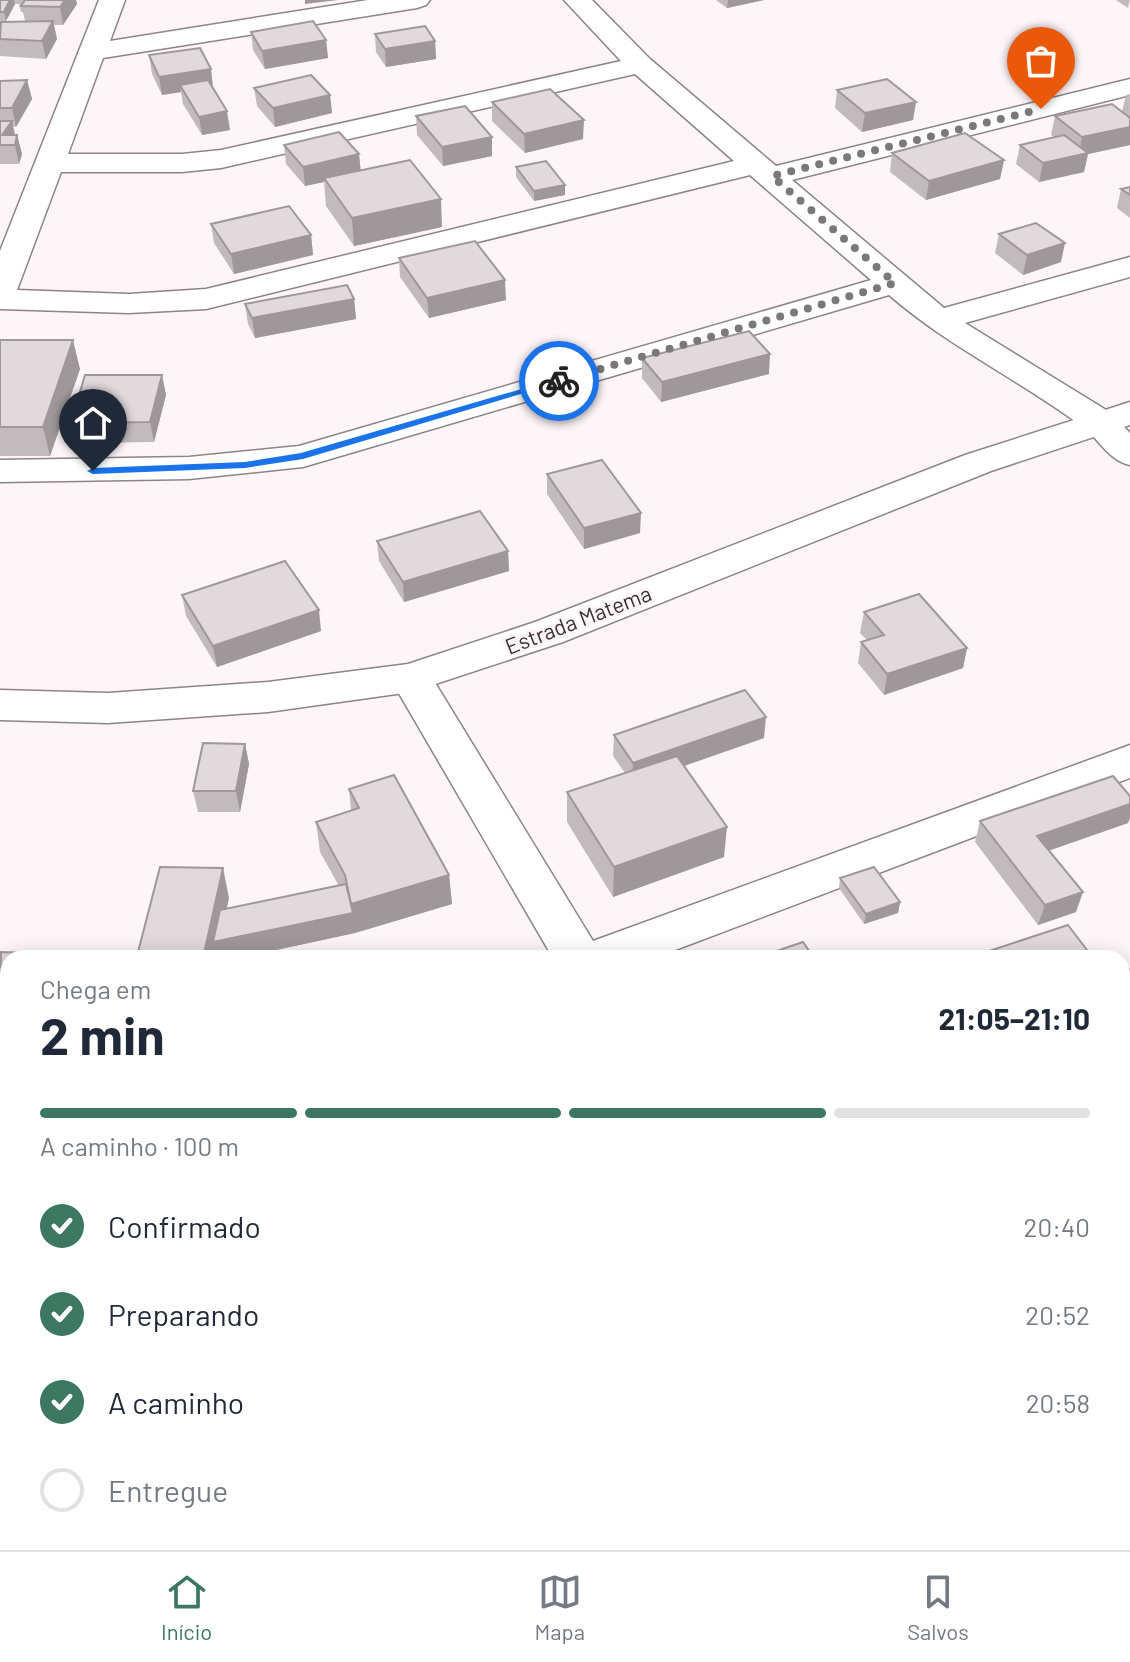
<!DOCTYPE html>
<html lang="pt">
<head>
<meta charset="utf-8">
<style>
	:root { --surface:#fff; --page:#f6f6f7; --text:#1f2937; --muted:#747a83; --line:#e0e1e3; --accent:#3b7761 }
	body { margin:0; font-family:Barlow,sans-serif; background:var(--page); color:var(--text); height:100vh; display:flex; flex-direction:column; font-size:30px; white-space:nowrap }
	* { box-sizing:border-box; margin:0 }
	p { font-size:26px; color:var(--muted) }
	.icon { flex:none; width:44px; height:44px; fill:none; stroke:currentColor; stroke-width:2; stroke-linecap:round; stroke-linejoin:round }
	.map { position:relative; flex:1; overflow:hidden }
	.drawer { position:absolute; left:0px; top:950px; width:1130px; height:600px; display:flex; flex-direction:column; background:var(--surface); border-radius:24px 24px 0 0; box-shadow:0 4px 20px #0003 }
	.drawer>* { flex:none }
	.pin { position:absolute; display:grid; place-items:center; width:68px; height:68px; color:#fff; margin:-82px -34px; border-radius:50% 50% 50% 0; rotate:-45deg; box-shadow:0 0 8px #0007 }
	.pin .icon { rotate:45deg }
	.courier { position:absolute; display:grid; place-items:center; width:80px; height:80px; margin:-40px; border:6px solid #1a73e8; border-radius:50%; background:#fff; color:#222; box-shadow:0 2px 10px #0007 }
	.headline em { font-style:normal; font-weight:700 }
	.headline div { display:flex; flex-direction:column-reverse }
	.headline { display:flex; align-items:center; justify-content:space-between; height:136px; padding:0 40px }
	h1 { font-size:52px; font-weight:700; line-height:60px }
	.bar { display:grid; grid-template-columns:repeat(4,1fr); gap:12px 8px; align-content:center; height:96px; padding:0 40px }
	.bar i { height:10px; border-radius:6px; background:var(--line) }
	.bar .selected { background:var(--accent) }
	.bar p { grid-column:span 4 }
	ol { padding:0 40px; list-style:none }
	li { display:flex; align-items:center; gap:24px; height:88px }
	li p { margin-inline-start:auto }
	li .icon { padding:8px; border-radius:50%; background:var(--accent); color:#fff; stroke-width:4 }
	li:last-child { color:var(--muted) }
	li i { width:44px; height:44px; border:4px solid var(--line); border-radius:50% }
	.tab-bar { display:flex; justify-content:space-around; align-items:center; height:112px; border-top:2px solid var(--line); background:var(--surface); font-size:22px; color:var(--muted) }
	.tab-bar a { display:grid; justify-items:center; gap:4px }
	.tab-bar .selected { color:var(--accent) }
	.map>svg:first-child { display:block }
	.lines { fill:none; stroke-linecap:round; stroke-linejoin:round }
	.street-casing { stroke:#8c8487; stroke-width:3 }
	.secondary-casing { stroke:#8c8487; stroke-width:3 }
	.street { fill:#fff; fill-rule:evenodd }
	.secondary { fill:#fff; fill-rule:evenodd }
	.wall { fill:#c2bbbd }
	.shaded-wall { fill:#9e989a }
	.building { fill:#e2d9dc; stroke:#9e989a; stroke-width:2 }
	.route { fill:#1a73e8 }
	.done { stroke:#7c7779; stroke-width:8; stroke-dasharray:0 14.4 }
	.labels { text-anchor:middle; dominant-baseline:central; stroke-width:6; stroke-linejoin:round; paint-order:stroke }
	.street-label { font-size:22px; fill:#363334; stroke:#fef5f8 }
</style>
</head>
<body>
<div class="map">
<svg width="1130" height="1550" viewBox="0 0 1130 1550">
	<rect width="100%" height="100%" fill="#fef5f8"/>
	<g class="lines">
		<defs>
			<g id="street">
				<path d="M99,0h26l-15,41 258,-41h62l-4,5 -9,3 -314,50 -35,96h114l39,-4 400,-89 -57,-61h28l58,59 126,107 354,-87v16l-338,85 152,128 186,-51v20l-165,46 146,90 19,20v32c-22,-5 -30,-25 -47,-38 -63,-47 -134,-80 -194,-132l-586,172 -114,12 -189,3v-22l189,-3 110,-11 572,-166 -121,-105 -544,134 -77,4 -129,-4v-58zM635,74l99,87 -528,128 -77,5 -112,-4 44,-118h121l39,-4z"/>
				<polygon points="411,664 426,668 593,941 1130,745 1130,778 654,958 553,958 390,678 396,668"/>
				<rect x="0" y="1029" width="8" height="42"/>
				<rect x="0" y="1441" width="8" height="60"/>
				<polygon points="417,1542 479,1542 478,1550 416,1550"/>
				<polygon points="895,1542 959,1542 962,1550 898,1550"/>
			</g>
			<polygon id="secondary" points="1130,402 1130,425 991,471 563,642 411,692 268,712 108,723 0,720 0,690 108,693 268,682 408,664 535,622 965,455"/>
		</defs>
		<use href="#street" class="street-casing"/>
		<use href="#secondary" class="secondary-casing"/>
		<use href="#street" class="street"/>
		<use href="#secondary" class="secondary"/>
	</g>
	<g class="wall">
		<polygon points="0,0 76,0 77,4 63,25 54,25 57,39 46,59 0,56 0,23 25,21 23,12 21,12 19,4 15,4 6,21 0,21"/>
		<polygon points="716,0 764,0 727,8"/>
		<polygon points="1116,0 1130,0 1128,8"/>
		<polygon points="251,32 326,40 328,58 265,69 253,50"/>
		<polygon points="375,34 435,41 436,59 386,67 376,52"/>
		<polygon points="149,55 213,87 212,87 230,130 202,135 183,104 181,92 162,95 152,74"/>
		<polygon points="27,80 32,99 16,127 13,126 15,135 17,135 22,154 19,164 0,164 0,81"/>
		<polygon points="254,88 330,95 332,113 275,127 257,106"/>
		<polygon points="837,90 916,102 913,120 862,132 835,108"/>
		<polygon points="1130,94 1130,145 1088,154 1084,172 1039,182 1016,164 1020,145 1054,137 1051,135 1055,116 1122,112 1126,95"/>
		<polygon points="492,102 583,139 525,153 492,121"/>
		<polygon points="416,116 492,137 492,156 443,166 417,135"/>
		<polygon points="284,145 359,154 360,170 442,227 354,246 326,206 324,182 305,186 286,164"/>
		<polygon points="892,153 1004,160 1000,179 926,200 890,172"/>
		<polygon points="516,167 565,195 534,201 516,177"/>
		<polygon points="1130,187 1130,218 1117,208 1121,189"/>
		<polygon points="211,224 311,235 313,255 234,274 214,243"/>
		<polygon points="999,234 1061,262 1023,275 995,253"/>
		<polygon points="399,258 506,300 429,318 400,277"/>
		<polygon points="354,299 356,319 255,338 248,324 245,304"/>
		<polygon points="0,340 80,369 50,456 0,456"/>
		<polygon points="642,358 769,374 661,402 642,378"/>
		<polygon points="162,375 166,395 154,442 76,443 71,423"/>
		<polygon points="547,474 640,533 584,549 547,494"/>
		<polygon points="377,541 508,551 509,571 404,602 379,561"/>
		<polygon points="182,595 321,631 217,667 186,616"/>
		<polygon points="864,612 967,648 963,668 884,695 858,663 861,642 867,640 860,633"/>
		<polygon points="614,735 764,738 684,766 724,857 613,897 567,822 567,792 625,773 613,756"/>
		<polygon points="245,744 249,764 240,812 198,812 193,791"/>
		<polygon points="349,789 449,875 452,904 355,933 239,958 216,958 216,957 216,958 8,958 8,1023 0,1022 0,955 137,956 229,898 226,909 339,886 320,852 316,822 351,810"/>
		<polygon points="1130,796 1130,818 1128,823 1049,850 1076,912 1038,925 975,842 980,821"/>
		<polygon points="840,878 900,902 898,913 864,924 839,888"/>
		<polygon points="1130,969 1130,1026 1122,1016 1122,972"/>
		<polygon points="8,1085 8,1184 0,1184 0,1098"/>
		<polygon points="8,1278 8,1320 0,1321 0,1279"/>
	</g>
	<g class="shaded-wall">
		<polygon points="10,0 14,0 15,4 6,21 4,12"/>
		<polygon points="65,0 76,0 77,4 63,25 60,7"/>
		<polygon points="305,0 338,0 305,4"/>
		<polygon points="728,0 764,0 727,8"/>
		<polygon points="53,21 57,39 46,59 42,41"/>
		<polygon points="326,40 328,58 265,69 262,51"/>
		<polygon points="435,41 436,59 386,67 385,49"/>
		<polygon points="211,69 213,87 184,92 180,85 181,92 162,95 159,77"/>
		<polygon points="27,80 32,99 16,127 12,108"/>
		<polygon points="330,95 332,113 275,127 273,108"/>
		<polygon points="916,102 913,120 862,132 865,113"/>
		<polygon points="227,111 230,130 202,135 199,117"/>
		<polygon points="584,120 583,139 525,153 524,134"/>
		<polygon points="12,121 16,140 2,135"/>
		<polygon points="1130,127 1130,145 1088,154 1084,172 1039,182 1043,163 1079,155 1082,137"/>
		<polygon points="17,135 22,154 19,164 15,145"/>
		<polygon points="492,137 492,156 443,166 442,147"/>
		<polygon points="359,154 361,173 324,178 324,182 305,186 303,167"/>
		<polygon points="1004,160 1000,179 926,200 929,181"/>
		<polygon points="565,185 565,195 534,201 534,191"/>
		<polygon points="441,199 442,227 354,246 352,218"/>
		<polygon points="311,235 313,255 234,274 231,254"/>
		<polygon points="1065,243 1061,262 1023,275 1027,255"/>
		<polygon points="505,280 506,300 429,318 427,298"/>
		<polygon points="354,299 356,319 255,338 252,318"/>
		<polygon points="73,340 80,369 50,456 43,427"/>
		<polygon points="770,354 769,374 661,402 662,382"/>
		<polygon points="162,375 166,395 154,442 150,422"/>
		<polygon points="641,513 640,533 584,549 584,528"/>
		<polygon points="508,551 509,571 404,602 403,582"/>
		<polygon points="319,610 321,631 217,667 213,646"/>
		<polygon points="967,648 963,668 884,695 887,674"/>
		<polygon points="766,717 764,738 632,784 633,763"/>
		<polygon points="245,744 249,764 240,812 236,791"/>
		<polygon points="1130,804 1130,818 1128,823 1031,857 1037,836"/>
		<polygon points="727,827 724,857 613,897 614,867"/>
		<polygon points="223,868 229,898 220,941 353,913 351,904 449,875 452,904 355,933 239,958 216,958 216,957 216,958 203,958"/>
		<polygon points="1083,892 1076,912 1038,925 1045,905"/>
		<polygon points="900,902 898,913 864,924 866,914"/>
		<polygon points="1130,1110 1130,1127 1122,1130 1122,1114"/>
		<polygon points="1130,1273 1130,1288 1122,1292 1122,1277"/>
		<polygon points="1130,1467 1130,1480 1122,1484 1122,1471"/>
	</g>
	<g class="building">
		<polygon points="0,0 10,0 4,12 0,12"/>
		<polygon points="25,0 65,0 60,7 21,6"/>
		<polygon points="53,21 42,41 0,39 1,22"/>
		<polygon points="313,21 326,40 262,51 251,32"/>
		<polygon points="425,26 435,41 385,49 375,34"/>
		<polygon points="200,48 211,69 159,77 149,55"/>
		<polygon points="311,75 330,95 273,108 254,88"/>
		<polygon points="887,79 916,102 865,113 837,90"/>
		<polygon points="27,80 12,108 0,108 0,81"/>
		<polygon points="208,80 227,111 199,117 180,85"/>
		<polygon points="550,89 584,120 524,134 492,102"/>
		<polygon points="1112,104 1130,118 1130,127 1082,137 1055,116"/>
		<polygon points="465,106 492,137 442,147 416,116"/>
		<polygon points="0,121 12,121 2,135 17,135 15,145 0,145"/>
		<polygon points="339,132 359,154 303,167 284,145"/>
		<polygon points="965,133 1004,160 929,181 892,153"/>
		<polygon points="1064,135 1088,153 1043,163 1020,145"/>
		<polygon points="410,160 441,199 352,218 324,178"/>
		<polygon points="546,161 565,185 534,191 516,167"/>
		<polygon points="1130,187 1130,195 1121,189"/>
		<polygon points="289,206 311,235 231,254 211,224"/>
		<polygon points="1036,223 1065,243 1027,255 999,234"/>
		<polygon points="475,241 505,280 427,298 399,258"/>
		<polygon points="347,285 354,299 252,318 245,304"/>
		<polygon points="749,331 770,354 662,382 642,358"/>
		<polygon points="0,340 73,340 43,427 0,427"/>
		<polygon points="85,375 162,375 150,422 71,423"/>
		<polygon points="602,460 641,513 584,528 547,474"/>
		<polygon points="480,511 508,551 403,582 377,541"/>
		<polygon points="285,561 319,610 213,646 182,595"/>
		<polygon points="919,594 967,648 887,674 861,642 884,635 864,612"/>
		<polygon points="745,690 766,717 633,763 614,735"/>
		<polygon points="203,743 245,744 236,791 193,791"/>
		<polygon points="677,756 727,827 614,867 567,792"/>
		<polygon points="394,775 449,875 351,904 345,875 316,822 359,808 349,789"/>
		<polygon points="1113,776 1130,796 1130,804 1037,836 1083,892 1045,905 980,821"/>
		<polygon points="160,867 223,868 203,958 8,958 8,994 0,994 1,952 137,956"/>
		<polygon points="874,867 900,902 866,914 840,878"/>
		<polygon points="346,884 353,913 213,942 220,910"/>
		<polygon points="1068,925 1093,958 987,958 983,953"/>
		<polygon points="803,942 814,958 756,958"/>
		<polygon points="1130,969 1130,983 1122,973"/>
		<polygon points="1122,1075 1130,1085 1130,1110 1122,1114"/>
		<polygon points="3,1085 8,1085 8,1165 0,1165 0,1098"/>
		<polygon points="1122,1171 1130,1182 1130,1273 1122,1277"/>
		<polygon points="8,1278 8,1311 0,1311 0,1279"/>
		<polygon points="1122,1428 1130,1440 1130,1467 1122,1471"/>
	</g>
	<polygon class="route" points="556,379 564,381 303,459 245,468 93,474 87,471 93,468 245,462 301,453"/>
	<g class="lines">
		<polyline class="done" points="559,381 895,283 772,176 1041,109"/>
	</g>
	<g class="labels">
		<g class="street-label">
			<text transform="translate(578 619) rotate(-21)">Estrada Matema</text>
		</g>
	</g>
</svg>
<div class="pin" style="left:1041px;top:109px;background:#ea580c"><svg class="icon" aria-label="bag" viewBox="0 0 24 24"><path d="M5 8h14l-1 12H6zM9 8a3 3 0 0 1 6 0"/></svg></div>
<div class="pin" style="left:93px;top:471px;background:#1f2937"><svg class="icon" aria-label="home" viewBox="0 0 24 24"><path d="M3 11l9-7 9 7M6 9v11h12V9"/></svg></div>
<div class="courier" style="left:559px;top:381px"><svg class="icon" aria-label="bike" viewBox="0 0 24 24"><circle cx="6" cy="16" r="4"/><circle cx="18" cy="16" r="4"/><path d="M6 16l4-8h5l3 8M10 8l3 8H6M13 5h3"/></svg></div>
<section class="drawer">
<div class="headline"><div><h1>2 min</h1><p>Chega em</p></div><em>21:05–21:10</em></div>
<div class="bar"><i class="selected"></i><i class="selected"></i><i class="selected"></i><i></i><p>A caminho · 100 m</p></div>
<ol>
<li><svg class="icon" aria-label="check" viewBox="0 0 24 24"><path d="M5 12l5 5 9-10"/></svg>Confirmado<p>20:40</p></li>
<li><svg class="icon" aria-label="check" viewBox="0 0 24 24"><path d="M5 12l5 5 9-10"/></svg>Preparando<p>20:52</p></li>
<li><svg class="icon" aria-label="check" viewBox="0 0 24 24"><path d="M5 12l5 5 9-10"/></svg>A caminho<p>20:58</p></li>
<li><i></i>Entregue</li>
</ol>
</section>
</div>
<nav class="tab-bar">
<a class="selected"><svg class="icon" aria-label="home" viewBox="0 0 24 24"><path d="M3 11l9-7 9 7M6 9v11h12V9"/></svg>Início</a>
<a><svg class="icon" aria-label="map" viewBox="0 0 24 24"><path d="M3 6l6-2 6 2 6-2v14l-6 2-6-2-6 2zM9 4v14M15 6v14"/></svg>Mapa</a>
<a><svg class="icon" aria-label="saved" viewBox="0 0 24 24"><path d="M7 4h10v16l-5-4-5 4z"/></svg>Salvos</a>
</nav>
</body>
</html>
